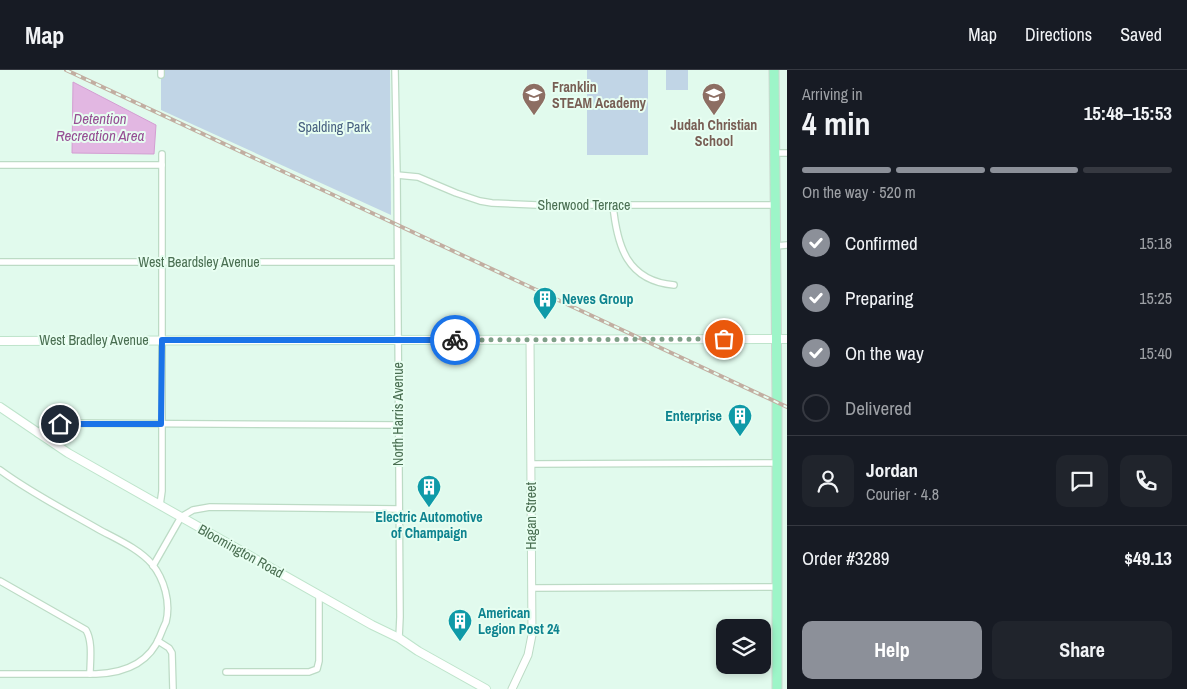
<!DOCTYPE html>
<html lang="en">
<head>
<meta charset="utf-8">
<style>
	:root { --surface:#171b24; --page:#20242c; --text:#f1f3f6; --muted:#9ea1a6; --line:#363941; --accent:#8c9099 }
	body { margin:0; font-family:"Archivo Narrow",sans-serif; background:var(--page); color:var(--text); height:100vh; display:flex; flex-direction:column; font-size:19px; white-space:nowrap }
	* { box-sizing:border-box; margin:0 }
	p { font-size:16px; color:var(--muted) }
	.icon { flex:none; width:28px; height:28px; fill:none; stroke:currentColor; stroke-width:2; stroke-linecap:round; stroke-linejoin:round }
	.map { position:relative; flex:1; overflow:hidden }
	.panel { display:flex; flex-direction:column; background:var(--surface); width:400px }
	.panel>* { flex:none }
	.controls { position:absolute; left:716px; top:549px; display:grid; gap:10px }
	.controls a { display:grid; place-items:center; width:55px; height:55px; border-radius:10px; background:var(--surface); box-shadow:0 2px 8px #0003; font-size:25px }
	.pin { position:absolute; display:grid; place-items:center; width:42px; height:42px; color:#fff; margin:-21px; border:2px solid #fff; border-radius:50%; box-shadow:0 1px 5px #0007 }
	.courier { position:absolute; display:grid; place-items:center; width:50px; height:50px; margin:-25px; border:4px solid #1a73e8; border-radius:50%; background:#fff; color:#222; box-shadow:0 1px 6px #0007 }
	.summary em { font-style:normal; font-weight:700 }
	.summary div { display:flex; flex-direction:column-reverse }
	.summary { display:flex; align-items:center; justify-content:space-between; height:85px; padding:0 15px }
	h1 { font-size:32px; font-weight:700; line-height:38px }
	.bar { display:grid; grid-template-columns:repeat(4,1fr); gap:8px 5px; align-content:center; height:60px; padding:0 15px }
	.bar i { height:6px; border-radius:4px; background:var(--line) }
	.bar .current { background:var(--accent) }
	.bar p { grid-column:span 4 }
	.line { display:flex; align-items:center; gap:12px; padding:0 15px; border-top:1px solid var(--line) }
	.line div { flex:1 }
	.round { display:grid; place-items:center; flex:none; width:52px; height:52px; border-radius:10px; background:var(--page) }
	ol { padding:0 15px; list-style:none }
	li { display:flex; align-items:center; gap:15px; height:55px }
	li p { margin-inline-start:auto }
	li .icon { padding:5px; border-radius:50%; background:var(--accent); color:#fff; stroke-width:4 }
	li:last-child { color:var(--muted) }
	li i { width:28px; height:28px; border:2px solid var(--line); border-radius:50% }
	.cta { display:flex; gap:10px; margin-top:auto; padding:10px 15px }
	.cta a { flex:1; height:58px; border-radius:10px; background:var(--accent); color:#fff; font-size:20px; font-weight:700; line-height:58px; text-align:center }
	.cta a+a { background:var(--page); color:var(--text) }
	header { display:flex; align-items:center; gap:30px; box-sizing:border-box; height:70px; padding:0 25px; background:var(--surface); border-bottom:1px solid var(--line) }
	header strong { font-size:24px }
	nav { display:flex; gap:28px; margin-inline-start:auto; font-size:18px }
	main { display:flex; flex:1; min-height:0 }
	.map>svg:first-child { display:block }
	.green { fill:#c1d5e6 }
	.water { fill:#e2b7e2; stroke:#d39ed2 }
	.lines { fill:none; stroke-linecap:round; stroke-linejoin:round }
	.minor-casing { stroke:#bcdbc5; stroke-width:8 }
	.tertiary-casing { stroke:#bcdbc5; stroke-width:9 }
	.secondary-casing { stroke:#bee4cb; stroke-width:10 }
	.primary-casing { stroke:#ccd7cf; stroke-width:11 }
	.minor { stroke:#fff; stroke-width:5.5 }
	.tertiary { stroke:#fff; stroke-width:7 }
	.secondary { stroke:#fff; stroke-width:8 }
	.primary { stroke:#9df5c8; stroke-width:9 }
	.rail-casing { stroke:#c2aea1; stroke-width:4 }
	.rail { stroke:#e7fef1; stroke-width:2; stroke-dasharray:5.5; stroke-linecap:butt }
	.done { stroke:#7fa088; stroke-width:5; stroke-dasharray:0 9 }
	.route { stroke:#1a73e8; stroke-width:6 }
	.labels { text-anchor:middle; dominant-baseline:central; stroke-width:4; stroke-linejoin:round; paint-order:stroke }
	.education-label { font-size:14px; font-weight:bold; fill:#785e54; stroke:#e7fef1; text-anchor:start }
	.park-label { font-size:14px; fill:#486080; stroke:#e7fef1 }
	.street-label { font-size:14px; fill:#4a6f52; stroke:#e7fef1 }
	.culture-label { font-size:14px; font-weight:bold; fill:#0d838f; stroke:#e7fef1; text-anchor:start }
	.water-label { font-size:15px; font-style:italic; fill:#964f94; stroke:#e7fef1 }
</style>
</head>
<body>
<header>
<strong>Map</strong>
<nav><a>Map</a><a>Directions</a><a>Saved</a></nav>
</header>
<main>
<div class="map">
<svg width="787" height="619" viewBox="0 0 787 619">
	<rect width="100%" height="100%" fill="#e1faed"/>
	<g class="green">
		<polygon points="161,0 390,0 391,145 161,40"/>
		<rect x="587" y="0" width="61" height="85"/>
		<rect x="666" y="0" width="22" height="20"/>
	</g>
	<polygon class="water" points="73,12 156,55 154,84 72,83"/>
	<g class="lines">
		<defs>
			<g id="minor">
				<polyline points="395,0 397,105 400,547 399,568"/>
				<polyline points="161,5 161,0"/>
				<polyline points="775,83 787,83"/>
				<polyline points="0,95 162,95"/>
				<polyline points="397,105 418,107 456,123 480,131 492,133 537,135 775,135"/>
				<path d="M613,135c4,41 14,76 61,80"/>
				<polyline points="776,176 787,175"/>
				<polyline points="0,192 397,192"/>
				<path d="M38,364c6,-9 12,-10 22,-11l338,2"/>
				<polyline points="531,394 777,393"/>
				<path d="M0,400c31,23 65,40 98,59 18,10 40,19 54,35 12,15 19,38 14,58 -2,4 -4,9 -6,14 -11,28 -37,37 -64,38h-96"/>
				<polyline points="160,435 162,421 162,84"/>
				<polyline points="153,496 181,447 193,440 210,437 399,439"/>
				<path d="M0,511l86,49c7,12 4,31 4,44"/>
				<polyline points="532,518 777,517"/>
				<polyline points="158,571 169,578 172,583 173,619"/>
				<polyline points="226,602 309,602 317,599 319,591 319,525"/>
			</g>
			<polyline id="tertiary" points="512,619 528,585 532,565 530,269"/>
			<g id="secondary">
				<polyline points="0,271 787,269"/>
				<polyline points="0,337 68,383 372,555 399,568 418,581 486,619"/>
			</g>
			<polyline id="primary" points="774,0 777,328 777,619"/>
		</defs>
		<use href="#minor" class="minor-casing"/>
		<use href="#tertiary" class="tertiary-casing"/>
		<use href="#secondary" class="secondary-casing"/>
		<use href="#primary" class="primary-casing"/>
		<use href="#minor" class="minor"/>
		<use href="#tertiary" class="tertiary"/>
		<use href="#secondary" class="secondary"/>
		<use href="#primary" class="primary"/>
		<defs>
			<polyline id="rail" points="66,0 787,337"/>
		</defs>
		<use href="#rail" class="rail-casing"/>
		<use href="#rail" class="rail"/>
	</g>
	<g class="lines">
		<polyline class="done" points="455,270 724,269"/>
		<polyline class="route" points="60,354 161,354 162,270 455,270"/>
	</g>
	<defs>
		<symbol id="school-pin" viewBox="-11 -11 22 30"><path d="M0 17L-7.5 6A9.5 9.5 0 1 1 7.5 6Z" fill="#8d6e63" stroke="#e7fef1"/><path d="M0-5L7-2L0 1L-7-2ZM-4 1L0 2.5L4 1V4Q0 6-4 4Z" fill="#fff"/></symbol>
		<symbol id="building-pin" viewBox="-11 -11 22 30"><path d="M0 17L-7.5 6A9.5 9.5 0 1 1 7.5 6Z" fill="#0f9aa8" stroke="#e7fef1"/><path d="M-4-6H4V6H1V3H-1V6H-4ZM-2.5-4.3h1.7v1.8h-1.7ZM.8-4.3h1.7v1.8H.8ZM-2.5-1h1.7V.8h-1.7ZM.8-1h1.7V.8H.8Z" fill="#fff"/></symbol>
	</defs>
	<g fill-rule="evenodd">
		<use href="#school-pin" x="520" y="11" width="28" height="38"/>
		<use href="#school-pin" x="700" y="11" width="28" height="38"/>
		<use href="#building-pin" x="531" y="215" width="28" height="38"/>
		<use href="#building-pin" x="726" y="332" width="28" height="38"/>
		<use href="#building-pin" x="415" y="403" width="28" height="38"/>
		<use href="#building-pin" x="446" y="537" width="28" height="38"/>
	</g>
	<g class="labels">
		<g class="education-label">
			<text x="552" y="17">Franklin<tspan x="552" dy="16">STEAM Academy</tspan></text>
			<text x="714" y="55" text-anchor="middle">Judah Christian<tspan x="714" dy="16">School</tspan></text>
		</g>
		<g class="park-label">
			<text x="334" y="57">Spalding Park</text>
		</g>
		<g class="street-label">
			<text x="584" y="135">Sherwood Terrace</text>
			<text x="199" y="192">West Beardsley Avenue</text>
			<text x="94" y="270">West Bradley Avenue</text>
			<text transform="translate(398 344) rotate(-90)">North Harris Avenue</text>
			<text transform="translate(531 446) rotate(-90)">Hagan Street</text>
			<text transform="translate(241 481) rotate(29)">Bloomington Road</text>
		</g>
		<g class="culture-label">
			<text x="562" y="229">Neves Group</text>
			<text x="722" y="346" text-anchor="end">Enterprise</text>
			<text x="429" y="447" text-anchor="middle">Electric Automotive<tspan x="429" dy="16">of Champaign</tspan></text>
			<text x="478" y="543">American<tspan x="478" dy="16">Legion Post 24</tspan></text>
		</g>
		<g class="water-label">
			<text x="100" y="48">Detention<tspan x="100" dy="17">Recreation Area</tspan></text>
		</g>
	</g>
</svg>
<div class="controls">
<a><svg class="icon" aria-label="layers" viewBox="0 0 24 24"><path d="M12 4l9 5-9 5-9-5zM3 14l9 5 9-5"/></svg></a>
</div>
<div class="pin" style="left:724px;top:269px;background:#ea580c"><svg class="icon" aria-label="bag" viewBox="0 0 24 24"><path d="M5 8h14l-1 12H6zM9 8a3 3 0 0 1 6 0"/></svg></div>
<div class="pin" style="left:60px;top:354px;background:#1f2937"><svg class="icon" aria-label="home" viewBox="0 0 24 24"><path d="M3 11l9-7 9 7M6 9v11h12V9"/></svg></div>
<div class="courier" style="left:455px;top:270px"><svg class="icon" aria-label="bike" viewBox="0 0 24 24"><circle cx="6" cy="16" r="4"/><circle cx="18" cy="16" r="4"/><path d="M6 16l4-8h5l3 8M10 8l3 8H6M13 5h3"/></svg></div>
</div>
<section class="panel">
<div class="summary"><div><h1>4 min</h1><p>Arriving in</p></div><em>15:48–15:53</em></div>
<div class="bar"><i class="current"></i><i class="current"></i><i class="current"></i><i></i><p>On the way · 520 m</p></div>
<ol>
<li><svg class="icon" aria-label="check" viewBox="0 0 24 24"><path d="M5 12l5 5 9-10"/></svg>Confirmed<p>15:18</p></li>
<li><svg class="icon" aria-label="check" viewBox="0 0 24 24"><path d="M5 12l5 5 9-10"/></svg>Preparing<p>15:25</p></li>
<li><svg class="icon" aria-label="check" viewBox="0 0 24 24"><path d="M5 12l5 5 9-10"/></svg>On the way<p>15:40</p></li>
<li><i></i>Delivered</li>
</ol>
<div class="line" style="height:90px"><a class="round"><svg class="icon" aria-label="person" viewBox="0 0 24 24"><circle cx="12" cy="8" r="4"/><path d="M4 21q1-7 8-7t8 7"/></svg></a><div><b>Jordan</b><p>Courier · 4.8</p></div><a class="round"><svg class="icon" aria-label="chat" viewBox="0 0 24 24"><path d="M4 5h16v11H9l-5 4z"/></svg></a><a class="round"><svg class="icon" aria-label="phone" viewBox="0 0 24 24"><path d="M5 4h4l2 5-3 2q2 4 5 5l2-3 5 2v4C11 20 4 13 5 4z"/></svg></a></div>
<div class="line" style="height:65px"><div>Order #3289</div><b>$49.13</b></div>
<div class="cta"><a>Help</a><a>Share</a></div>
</section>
</main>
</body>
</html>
